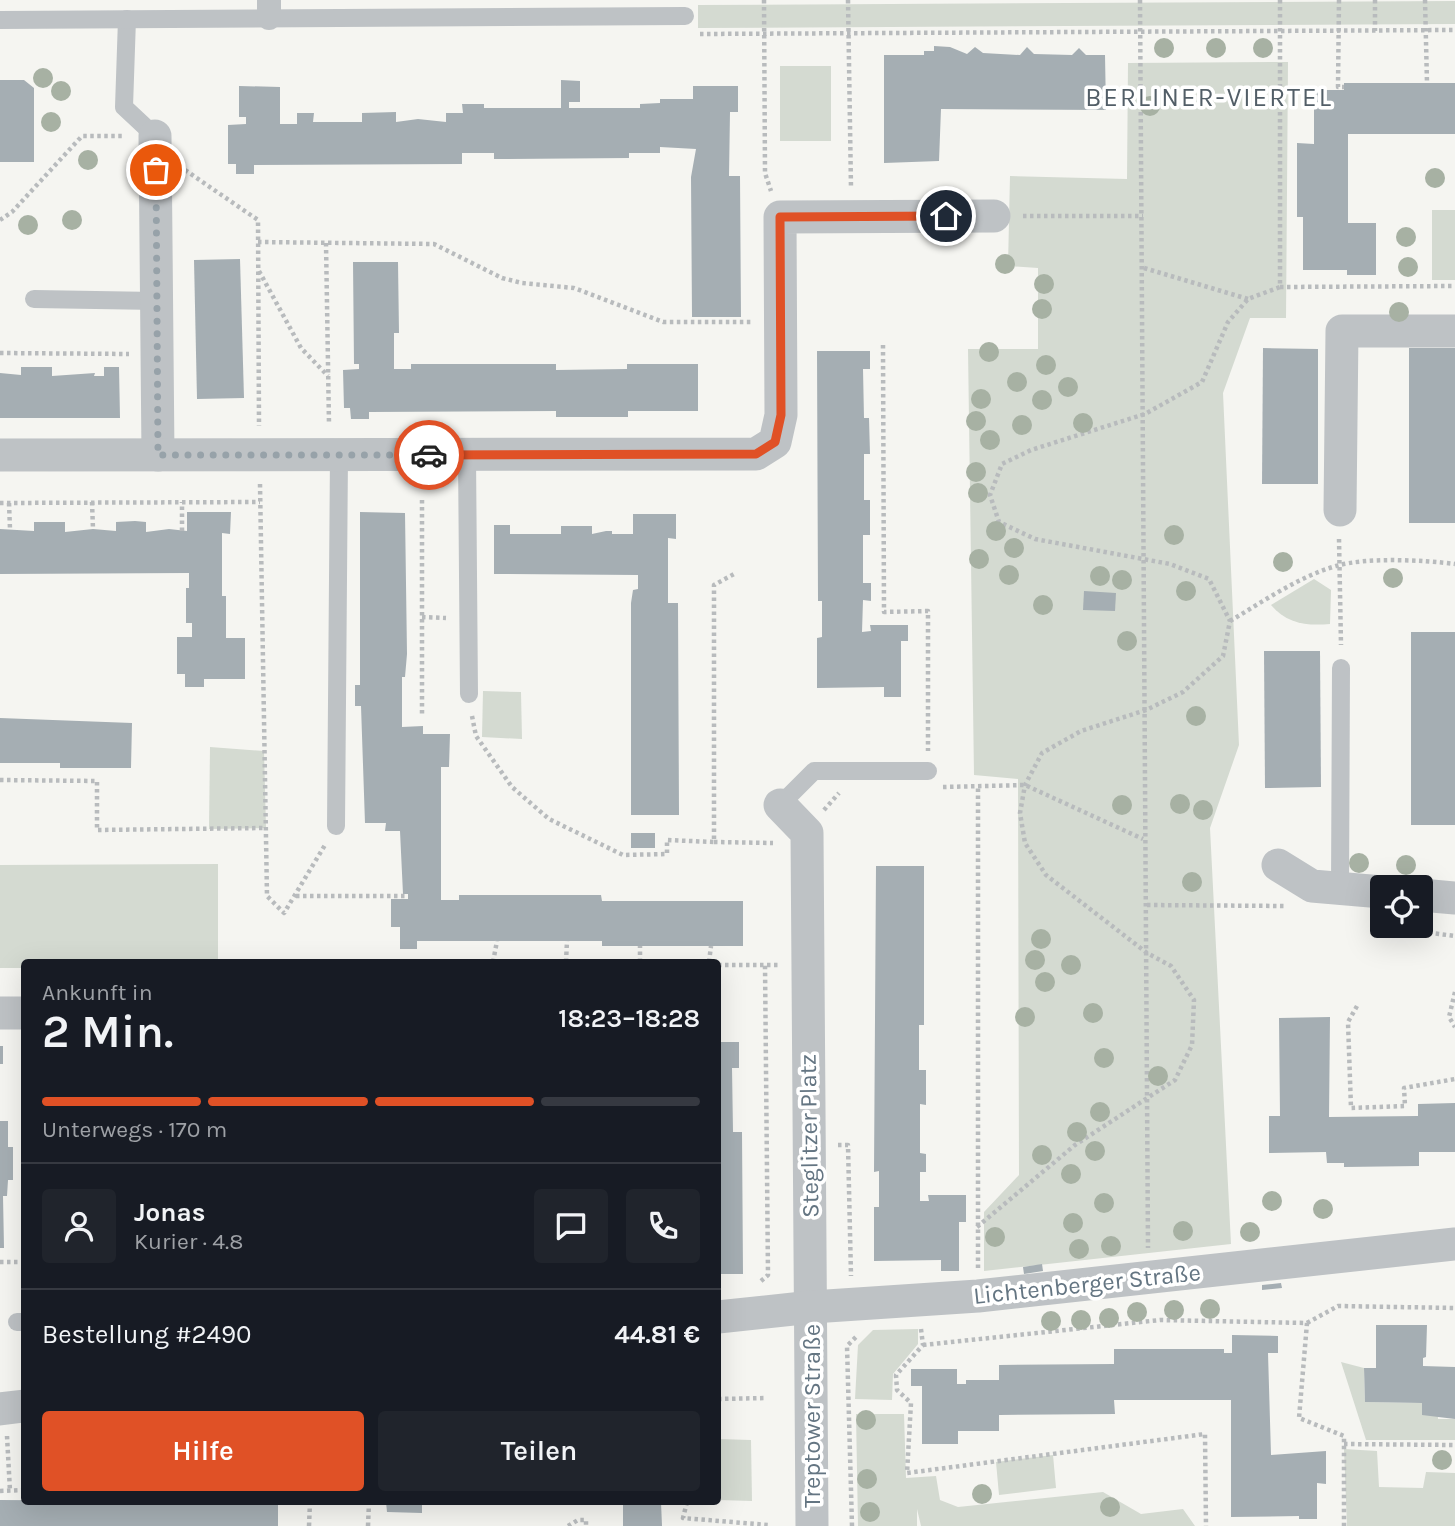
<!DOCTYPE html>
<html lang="de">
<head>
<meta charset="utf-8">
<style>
	:root { --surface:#171b24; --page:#20242c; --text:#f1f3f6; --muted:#9ea1a6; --line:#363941; --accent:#e05126 }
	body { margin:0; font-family:Karla,sans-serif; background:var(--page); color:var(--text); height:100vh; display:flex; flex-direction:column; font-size:26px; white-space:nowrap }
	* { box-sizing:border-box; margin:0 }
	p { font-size:23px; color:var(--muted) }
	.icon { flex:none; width:38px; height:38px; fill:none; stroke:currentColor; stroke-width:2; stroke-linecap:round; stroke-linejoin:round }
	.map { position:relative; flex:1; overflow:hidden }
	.panel { position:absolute; left:21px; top:959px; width:700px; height:546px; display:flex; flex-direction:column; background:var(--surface); border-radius:7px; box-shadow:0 7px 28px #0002 }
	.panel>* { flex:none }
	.tools { position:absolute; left:1370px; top:875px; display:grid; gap:14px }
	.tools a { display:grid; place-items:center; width:63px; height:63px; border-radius:7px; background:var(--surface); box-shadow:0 7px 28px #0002; font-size:35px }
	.pin { position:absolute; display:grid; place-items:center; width:60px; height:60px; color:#fff; margin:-30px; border:4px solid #fff; border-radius:50%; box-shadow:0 2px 7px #0007 }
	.courier { position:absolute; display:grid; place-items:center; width:70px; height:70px; margin:-35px; border:5px solid #e05126; border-radius:50%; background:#fff; color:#222; box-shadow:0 2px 9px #0007 }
	.summary em { font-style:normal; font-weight:600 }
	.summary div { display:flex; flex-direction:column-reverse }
	.summary { display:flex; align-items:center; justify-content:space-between; height:119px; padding:0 21px }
	h1 { font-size:46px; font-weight:600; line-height:52px }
	.bar { display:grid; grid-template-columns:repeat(4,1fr); gap:10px 7px; align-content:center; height:84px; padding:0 21px }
	.bar i { height:9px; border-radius:5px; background:var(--line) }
	.bar .on { background:var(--accent) }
	.bar p { grid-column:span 4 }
	.line { display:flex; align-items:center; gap:18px; padding:0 21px; border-top:2px solid var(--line) }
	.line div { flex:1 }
	.round { display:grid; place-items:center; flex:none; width:74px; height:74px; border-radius:7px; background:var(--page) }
	.cta { display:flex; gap:14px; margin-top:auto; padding:14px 21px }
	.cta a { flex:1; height:80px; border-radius:7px; background:var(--accent); color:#fff; font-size:28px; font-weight:600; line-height:80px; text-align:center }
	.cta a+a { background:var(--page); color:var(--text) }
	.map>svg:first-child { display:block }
	.green { fill:#d4dad1 }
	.building { fill:#a5aeb3 }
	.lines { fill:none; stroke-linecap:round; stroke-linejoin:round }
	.path { stroke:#b8bbbd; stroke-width:4.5; stroke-dasharray:3.5 3.5; stroke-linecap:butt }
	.service { stroke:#bec2c5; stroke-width:18 }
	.pedestrian { stroke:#bec2c5; stroke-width:24 }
	.minor { stroke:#bec2c5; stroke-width:33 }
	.tree { fill:#a7b1a3 }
	.done { stroke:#97a2a9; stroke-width:7; stroke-dasharray:0 12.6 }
	.route { stroke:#e05126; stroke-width:9 }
	.labels { text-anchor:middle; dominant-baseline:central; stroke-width:7; stroke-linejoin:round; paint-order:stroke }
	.street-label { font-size:24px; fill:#647582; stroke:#fff }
	.neighbourhood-label { font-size:26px; letter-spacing:2px; fill:#525e67; stroke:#fff }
</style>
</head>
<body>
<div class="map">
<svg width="1455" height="1526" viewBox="0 0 1455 1526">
	<rect width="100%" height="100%" fill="#f5f5f1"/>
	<g class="green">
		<polygon points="1455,1 1455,24 698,28 698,5"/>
		<polygon points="1288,62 1286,318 1250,318 1223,393 1239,745 1210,828 1231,1244 984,1271 984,1212 1019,1175 1018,779 974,775 968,349 1038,349 1038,268 1008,266 1010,176 1127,179 1128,63"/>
		<rect x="780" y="66" width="51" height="75"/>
		<rect x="1432" y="210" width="23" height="70"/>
		<path d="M1314,579l17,11 -1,34c-23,2 -43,0 -59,-19z"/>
		<polygon points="483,691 521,692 522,739 482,737"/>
		<polygon points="210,747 264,751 266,828 209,829"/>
		<polygon points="218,864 218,962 24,962 24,968 0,968 0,865"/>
		<polygon points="918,1329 918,1344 893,1374 892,1400 855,1399 858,1345 873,1330"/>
		<polygon points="1341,1362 1364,1368 1365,1402 1422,1403 1427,1415 1438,1415 1438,1419 1455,1419 1455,1440 1366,1440"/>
		<polygon points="856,1414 904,1414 906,1478 936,1476 940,1500 958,1507 1103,1492 1141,1514 1183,1509 1195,1526 921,1526 917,1509 917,1526 858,1526"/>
		<polygon points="718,1439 751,1440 752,1501 718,1500"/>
		<polygon points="1344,1449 1377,1451 1379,1487 1423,1488 1426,1472 1455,1473 1455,1526 1347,1526"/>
		<polygon points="1053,1455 1056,1488 999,1495 996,1462"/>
	</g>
	<g class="building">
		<polygon points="934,46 950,47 967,54 975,47 983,53 1020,55 1027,47 1034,54 1072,55 1079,48 1086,55 1105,55 1106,110 941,109 939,161 884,163 884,55 924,55 924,51 934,51"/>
		<polygon points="0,80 24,80 34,88 34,162 0,162"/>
		<polygon points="561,80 580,81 580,102 569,102 569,108 640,108 640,104 660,103 660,99 693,99 693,86 738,86 738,112 730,112 729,176 740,176 741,317 692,317 691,177 696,149 660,147 660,153 629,153 629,158 494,159 494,153 462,153 462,164 254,165 254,174 236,174 236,164 228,164 228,125 246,124 246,117 239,117 239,86 280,87 280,124 297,124 297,113 314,113 313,122 362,122 362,113 396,112 396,122 418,119 446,122 446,113 463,113 462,104 484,104 484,108 561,108"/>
		<polygon points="1344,83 1455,83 1455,134 1348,134 1348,223 1376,223 1376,275 1347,275 1347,270 1303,270 1303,217 1297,217 1297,143 1314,144 1314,90 1344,90"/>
		<polygon points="240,259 244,398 197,399 194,260"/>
		<polygon points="353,262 398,262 399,333 394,333 394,369 411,369 411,364 556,364 556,370 627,369 627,364 698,364 698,411 628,411 628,417 556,417 556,411 369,412 369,419 351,419 350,408 344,408 343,370 359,369 359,364 354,364"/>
		<polygon points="1263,348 1318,349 1318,484 1262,484"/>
		<rect x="1409" y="348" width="46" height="175"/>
		<polygon points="817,351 870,351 870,369 863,369 864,418 869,418 870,454 864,454 864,500 870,500 870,535 863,535 863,583 871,583 871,601 863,600 862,632 871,631 870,625 908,625 908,641 901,641 901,697 884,697 884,687 817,688 817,638 822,637 822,601 818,601"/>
		<polygon points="21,367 52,367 52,376 95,373 94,376 104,376 104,367 119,367 120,418 0,418 0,373 21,375"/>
		<polygon points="187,512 231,512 230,534 222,533 222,596 226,596 226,638 245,638 245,679 204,679 204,687 185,687 185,674 177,674 177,637 192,637 192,623 186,623 186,588 189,588 189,573 0,574 0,529 34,531 34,522 65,522 65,532 93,529 116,531 116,522 135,521 146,522 146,532 169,529 187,531"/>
		<polygon points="360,512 405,513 407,654 405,677 402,677 402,727 423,726 423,734 450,734 449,767 441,767 441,900 459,900 459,895 601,895 602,901 743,901 743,946 602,946 602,941 417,941 417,949 400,949 400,927 391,927 391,899 408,899 408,894 403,894 400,831 385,831 386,823 365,823 361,706 355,706 355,685 360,685"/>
		<polygon points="633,514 676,514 676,539 668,538 668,603 678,603 679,815 631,815 631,603 633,590 638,589 638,575 494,574 494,525 510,525 510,534 561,534 561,526 592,526 592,534 606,531 612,531 612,534 633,534"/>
		<polygon points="1084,591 1116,593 1115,611 1083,610"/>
		<rect x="1411" y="632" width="44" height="193"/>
		<polygon points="1264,651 1320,651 1321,787 1265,788"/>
		<polygon points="0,718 132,723 131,768 60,768 60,763 0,763"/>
		<rect x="631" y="833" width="24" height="15"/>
		<polygon points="876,866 924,866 924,1025 919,1025 919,1070 926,1070 926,1105 920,1104 920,1153 926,1154 926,1172 920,1172 920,1201 929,1201 928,1195 966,1195 966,1222 959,1222 959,1271 941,1271 941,1260 874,1261 874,1207 879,1207 879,1171 874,1172"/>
		<polygon points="1330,1017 1329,1117 1418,1116 1418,1104 1455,1103 1455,1152 1419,1152 1419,1166 1344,1167 1344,1163 1327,1163 1326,1152 1269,1153 1269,1116 1280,1116 1279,1018"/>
		<polygon points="718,1042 739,1042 739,1068 732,1068 733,1132 742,1132 743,1274 718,1274"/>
		<rect x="0" y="1046" width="3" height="18"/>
		<polygon points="0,1121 8,1121 8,1147 13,1147 13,1180 8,1180 7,1196 3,1196 4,1248 0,1248"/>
		<polygon points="1042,1264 1043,1271 1024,1274 1023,1267"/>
		<polygon points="1281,1283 1282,1288 1262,1290 1262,1285"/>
		<polygon points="1376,1325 1427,1325 1426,1357 1423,1358 1423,1366 1455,1367 1455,1419 1422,1415 1422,1403 1365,1402 1364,1368 1376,1368"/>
		<polygon points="1232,1335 1278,1336 1278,1353 1268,1353 1271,1455 1326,1451 1326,1484 1317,1483 1317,1519 1299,1519 1299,1516 1231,1517 1231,1400 1114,1400 1115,1414 999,1415 999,1431 958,1431 958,1444 922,1444 922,1386 911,1386 911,1369 957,1369 957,1384 966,1384 966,1380 999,1380 999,1365 1114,1364 1114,1349 1224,1349 1224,1353 1232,1353"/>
		<polygon points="0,1500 278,1502 278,1526 0,1526"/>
		<polygon points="386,1502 422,1502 422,1513 387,1512"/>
		<polygon points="623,1502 661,1502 662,1526 623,1526"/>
	</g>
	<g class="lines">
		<g class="path">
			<polyline points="764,0 765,173 771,191"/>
			<polyline points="848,0 851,188"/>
			<polyline points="1140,0 1148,1248"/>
			<polyline points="1280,0 1280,287 1455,286"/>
			<polyline points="1339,0 1338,87 1344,87"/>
			<polyline points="1375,0 1375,31"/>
			<polyline points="1425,0 1427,83"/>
			<polyline points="700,34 1455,30"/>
			<polyline points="185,170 258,220 259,426"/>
			<polyline points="1023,216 1143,216"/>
			<polyline points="0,220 12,212 82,136 123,136"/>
			<polyline points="258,242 434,244 502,278 522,283 574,288 663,322 751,322"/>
			<polyline points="326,243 329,424"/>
			<polyline points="1144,268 1248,299"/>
			<polyline points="259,271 301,348 328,376"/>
			<polyline points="883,345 884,612 928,611 928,751"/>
			<polyline points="0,353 129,354"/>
			<polyline points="260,484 267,896 284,913 325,845"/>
			<polyline points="422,500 422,714"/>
			<polyline points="92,502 93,529"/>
			<polyline points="0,503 260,502"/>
			<polyline points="9,503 10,529"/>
			<polyline points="182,531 182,502"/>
			<polyline points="1339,539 1341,645"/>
			<polyline points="422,617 446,618"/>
			<path d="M1230,621c34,-20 68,-44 106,-55 31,-9 87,-6 119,-2"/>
			<polyline points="472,716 476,736 512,787 549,819 623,855 667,854 667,840 714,842 714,585 734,574"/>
			<polyline points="0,780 97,781 97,830 266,828"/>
			<polyline points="943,787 1025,785 1143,839"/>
			<polyline points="824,810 839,793"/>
			<polyline points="714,842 773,843"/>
			<polyline points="296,896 408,896"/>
			<polyline points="1147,905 1284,906"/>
			<polyline points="1409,926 1423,932 1455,936"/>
			<polyline points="493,962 497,941"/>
			<polyline points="566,962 567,941"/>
			<polyline points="640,962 640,946"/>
			<polyline points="709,962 711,946"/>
			<polyline points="718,965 778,965"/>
			<polyline points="1455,992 1449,1017 1455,1027"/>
			<polyline points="1357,1006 1348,1022 1351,1108 1405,1106 1404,1088 1455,1079"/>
			<polyline points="838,1145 848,1145 851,1276"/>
			<polyline points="977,1227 1075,1145 1175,1080 1192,1045 1194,1000 1171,966 1147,953 1046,875 1025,843 1020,813 1025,785 1042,753 1081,731 1146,710 1183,692 1223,656 1230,621 1209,579 1170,564 1035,539 999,522 990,495 1002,464 1031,450 1145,414 1202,382 1228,322 1248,299 1280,287"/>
			<polyline points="0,1262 24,1262"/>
			<polyline points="978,1268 978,787"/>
			<polyline points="761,1281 768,1275 765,965"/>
			<polyline points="1307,1323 1338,1306 1455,1308"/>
			<polyline points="921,1329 923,1345 896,1375 897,1390 911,1403 907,1473 1205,1434 1206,1526"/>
			<polyline points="923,1345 1160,1320 1307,1323 1299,1418 1344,1436 1344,1526"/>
			<polyline points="718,1399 767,1398"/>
			<polyline points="7,1436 10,1491"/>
			<polyline points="1344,1444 1455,1445"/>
			<polyline points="0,1491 24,1490"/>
			<polyline points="687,1502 683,1518 768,1525"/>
			<polyline points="309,1526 310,1502"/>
			<polyline points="368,1526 369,1502"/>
			<polyline points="568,1526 578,1520 586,1520 586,1526"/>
			<polyline points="852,1526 847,1346 857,1336"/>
		</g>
		<g class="service">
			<polyline points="127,19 124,107 155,136"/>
			<polyline points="0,20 685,16"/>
			<polyline points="34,299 157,301"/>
			<polyline points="467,455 469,694"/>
			<polyline points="780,805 814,771 928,771"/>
			<polyline points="336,826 339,455"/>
			<polyline points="1340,889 1341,668"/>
			<polyline points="17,1322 24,1322"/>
		</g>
		<polyline class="pedestrian" points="269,0 269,18"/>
		<g class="minor">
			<polyline points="155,136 158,455"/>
			<polyline points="0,455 756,454 775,442 781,415 780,217 994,216"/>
			<polyline points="1340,510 1342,331 1455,331"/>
			<polyline points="780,805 807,833 812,1526"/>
			<polyline points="1278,865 1312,886 1382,892"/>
			<polyline points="1421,895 1455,898"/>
			<polyline points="0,1013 24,1013"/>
			<polyline points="718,1317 812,1307 978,1296 1455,1244"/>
			<polyline points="0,1409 24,1406"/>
		</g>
	</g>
	<g class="tree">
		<circle cx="1164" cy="48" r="10"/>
		<circle cx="1216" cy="48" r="10"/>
		<circle cx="1263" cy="48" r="10"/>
		<circle cx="43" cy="78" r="10"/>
		<circle cx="61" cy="91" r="10"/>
		<circle cx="1150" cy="106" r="10"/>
		<circle cx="51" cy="122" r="10"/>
		<circle cx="88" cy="160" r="10"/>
		<circle cx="1435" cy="178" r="10"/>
		<circle cx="72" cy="220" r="10"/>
		<circle cx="28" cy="225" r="10"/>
		<circle cx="1406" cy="237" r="10"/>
		<circle cx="1005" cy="264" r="10"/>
		<circle cx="1408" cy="267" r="10"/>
		<circle cx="1044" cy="284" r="10"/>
		<circle cx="1042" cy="309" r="10"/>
		<circle cx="1399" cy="312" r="10"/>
		<circle cx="989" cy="352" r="10"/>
		<circle cx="1046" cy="365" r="10"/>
		<circle cx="1017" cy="382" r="10"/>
		<circle cx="1068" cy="387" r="10"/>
		<circle cx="981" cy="399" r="10"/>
		<circle cx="1042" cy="400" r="10"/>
		<circle cx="976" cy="421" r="10"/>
		<circle cx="1083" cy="423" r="10"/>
		<circle cx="1022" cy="425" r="10"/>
		<circle cx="990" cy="440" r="10"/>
		<circle cx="976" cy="472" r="10"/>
		<circle cx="978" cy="493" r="10"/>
		<circle cx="996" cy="531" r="10"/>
		<circle cx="1174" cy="535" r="10"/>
		<circle cx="1014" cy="548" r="10"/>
		<circle cx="979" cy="559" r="10"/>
		<circle cx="1283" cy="562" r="10"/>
		<circle cx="1009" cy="575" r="10"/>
		<circle cx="1100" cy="576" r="10"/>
		<circle cx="1393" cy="578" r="10"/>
		<circle cx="1122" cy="580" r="10"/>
		<circle cx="1186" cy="591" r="10"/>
		<circle cx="1043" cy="605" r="10"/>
		<circle cx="1127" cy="641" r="10"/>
		<circle cx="1196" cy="716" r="10"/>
		<circle cx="1180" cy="804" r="10"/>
		<circle cx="1122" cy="805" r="10"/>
		<circle cx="1203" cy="810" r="10"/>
		<circle cx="1359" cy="863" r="10"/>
		<circle cx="1406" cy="865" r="10"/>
		<circle cx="1192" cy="882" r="10"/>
		<circle cx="1041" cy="939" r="10"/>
		<circle cx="1035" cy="960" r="10"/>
		<circle cx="1071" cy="965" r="10"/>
		<circle cx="1045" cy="982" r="10"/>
		<circle cx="1093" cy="1013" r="10"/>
		<circle cx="1025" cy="1017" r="10"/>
		<circle cx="1104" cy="1058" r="10"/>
		<circle cx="1158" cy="1076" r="10"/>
		<circle cx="1100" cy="1112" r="10"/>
		<circle cx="1077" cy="1132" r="10"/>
		<circle cx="1095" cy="1151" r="10"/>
		<circle cx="1042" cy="1155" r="10"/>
		<circle cx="1071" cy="1174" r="10"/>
		<circle cx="1272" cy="1201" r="10"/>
		<circle cx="1104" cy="1203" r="10"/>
		<circle cx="1323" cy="1209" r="10"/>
		<circle cx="1073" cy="1223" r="10"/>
		<circle cx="1183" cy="1231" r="10"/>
		<circle cx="1250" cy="1232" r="10"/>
		<circle cx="995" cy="1237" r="10"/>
		<circle cx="1111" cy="1246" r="10"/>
		<circle cx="1079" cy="1249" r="10"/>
		<circle cx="1210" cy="1309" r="10"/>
		<circle cx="1174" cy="1310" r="10"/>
		<circle cx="1137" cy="1312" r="10"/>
		<circle cx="1109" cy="1318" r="10"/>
		<circle cx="1081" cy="1320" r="10"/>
		<circle cx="1051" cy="1321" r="10"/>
		<circle cx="866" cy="1420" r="10"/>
		<circle cx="1442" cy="1460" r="10"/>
		<circle cx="867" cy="1479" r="10"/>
		<circle cx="982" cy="1494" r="10"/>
		<circle cx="1110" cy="1507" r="10"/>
		<circle cx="870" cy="1512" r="10"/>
	</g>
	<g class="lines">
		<polyline class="done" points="156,170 158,455 429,455"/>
		<polyline class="route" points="429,455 756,454 775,442 781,415 780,217 946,216"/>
	</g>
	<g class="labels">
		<g class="street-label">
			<text transform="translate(809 1136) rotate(-91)">Steglitzer Platz</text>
			<text transform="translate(1087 1284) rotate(-6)">Lichtenberger Straße</text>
			<text transform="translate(812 1416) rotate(-90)">Treptower Straße</text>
		</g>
		<g class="neighbourhood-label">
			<text x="1209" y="97">BERLINER-VIERTEL</text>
		</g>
	</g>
</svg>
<div class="tools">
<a><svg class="icon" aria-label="locate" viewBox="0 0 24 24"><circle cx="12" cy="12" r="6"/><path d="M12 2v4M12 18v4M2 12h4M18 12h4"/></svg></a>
</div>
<div class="pin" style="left:156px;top:170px;background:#ea580c"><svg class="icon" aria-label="bag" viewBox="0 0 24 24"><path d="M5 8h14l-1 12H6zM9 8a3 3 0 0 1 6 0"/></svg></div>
<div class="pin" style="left:946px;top:216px;background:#1f2937"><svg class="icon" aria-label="home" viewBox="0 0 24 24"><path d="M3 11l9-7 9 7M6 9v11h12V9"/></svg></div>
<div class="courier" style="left:429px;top:455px"><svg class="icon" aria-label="car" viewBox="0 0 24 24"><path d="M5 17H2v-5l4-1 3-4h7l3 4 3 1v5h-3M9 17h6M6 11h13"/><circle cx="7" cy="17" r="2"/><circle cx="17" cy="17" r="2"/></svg></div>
<section class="panel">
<div class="summary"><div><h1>2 Min.</h1><p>Ankunft in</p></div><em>18:23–18:28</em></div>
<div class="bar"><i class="on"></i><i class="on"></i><i class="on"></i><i></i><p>Unterwegs · 170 m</p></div>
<div class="line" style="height:126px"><a class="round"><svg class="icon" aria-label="person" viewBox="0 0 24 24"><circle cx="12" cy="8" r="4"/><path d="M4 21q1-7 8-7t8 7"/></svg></a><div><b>Jonas</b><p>Kurier · 4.8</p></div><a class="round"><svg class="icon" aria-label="chat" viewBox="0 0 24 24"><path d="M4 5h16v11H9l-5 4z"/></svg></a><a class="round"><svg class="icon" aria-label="phone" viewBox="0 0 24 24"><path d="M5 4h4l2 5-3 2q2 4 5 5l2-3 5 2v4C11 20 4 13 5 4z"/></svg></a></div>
<div class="line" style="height:91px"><div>Bestellung #2490</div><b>44.81 €</b></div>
<div class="cta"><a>Hilfe</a><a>Teilen</a></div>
</section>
</div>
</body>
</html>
